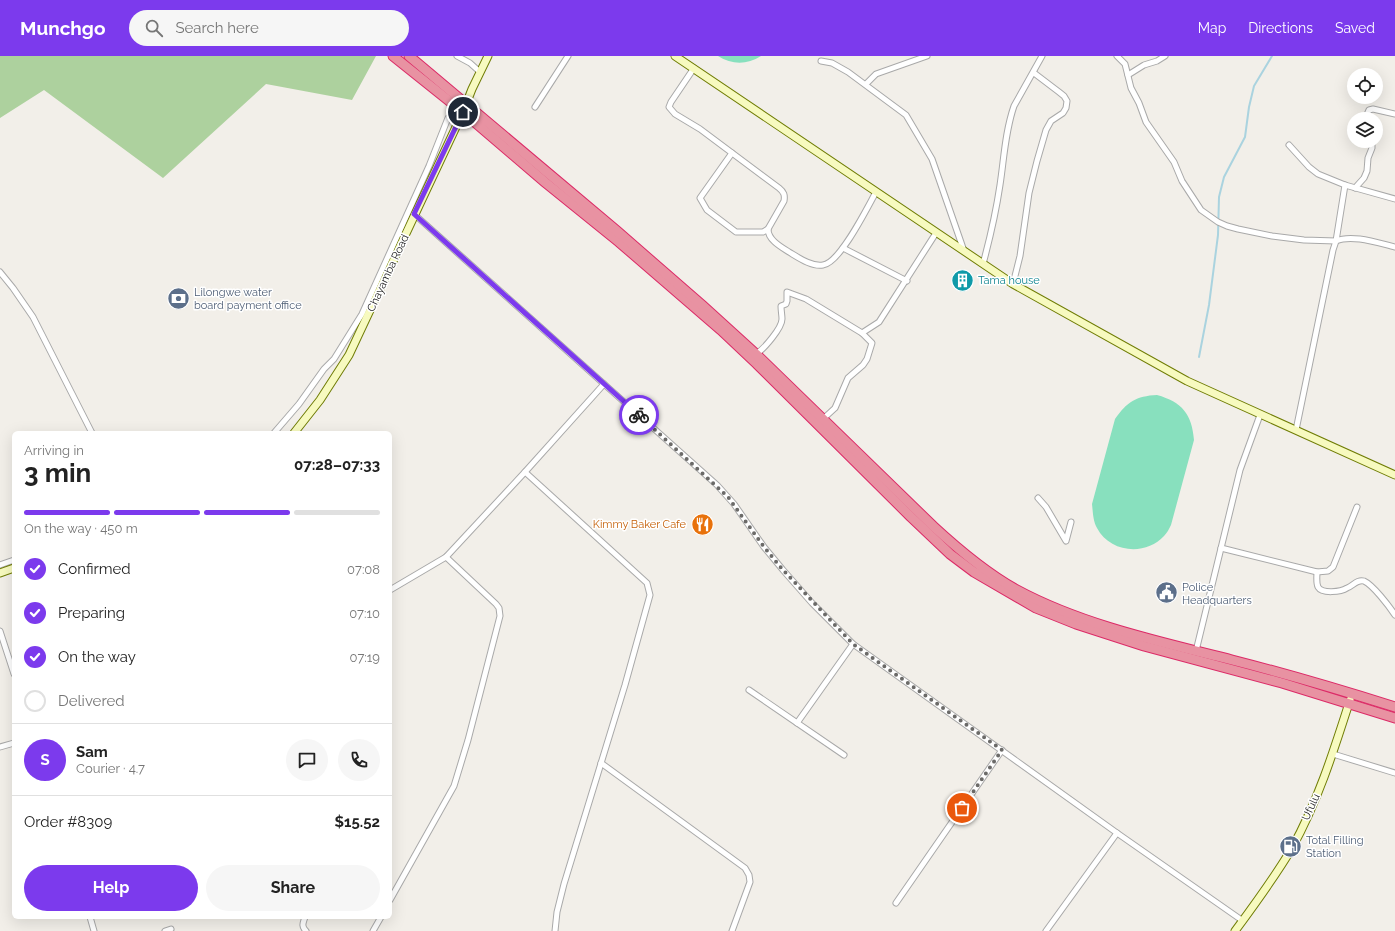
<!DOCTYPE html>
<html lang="en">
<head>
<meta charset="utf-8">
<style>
	:root { --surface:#fff; --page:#f6f6f6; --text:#222; --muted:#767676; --line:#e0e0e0; --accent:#7c3aed }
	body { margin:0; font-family:Raleway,sans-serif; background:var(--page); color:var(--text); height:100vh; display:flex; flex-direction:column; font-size:15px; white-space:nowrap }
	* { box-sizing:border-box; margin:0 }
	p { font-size:13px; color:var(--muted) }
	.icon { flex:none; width:22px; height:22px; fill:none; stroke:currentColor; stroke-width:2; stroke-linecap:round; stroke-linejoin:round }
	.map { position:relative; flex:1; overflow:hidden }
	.drawer { position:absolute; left:12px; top:375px; width:380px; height:488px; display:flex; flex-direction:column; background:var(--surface); border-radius:6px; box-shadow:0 4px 16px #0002 }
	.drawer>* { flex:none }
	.controls { position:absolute; left:1347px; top:12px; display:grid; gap:8px }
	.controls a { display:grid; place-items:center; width:36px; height:36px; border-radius:50%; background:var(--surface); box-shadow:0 4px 16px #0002; font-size:20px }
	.pin { position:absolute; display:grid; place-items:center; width:34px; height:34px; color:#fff; margin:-17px; border:2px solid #fff; border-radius:50%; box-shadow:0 1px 4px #0007 }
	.courier { position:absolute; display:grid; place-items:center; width:40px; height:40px; margin:-20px; border:3px solid #7c3aed; border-radius:50%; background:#fff; color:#222; box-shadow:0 1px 5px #0007 }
	.head em { font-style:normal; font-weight:700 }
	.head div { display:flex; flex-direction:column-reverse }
	.head { display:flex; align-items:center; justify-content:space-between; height:68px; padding:0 12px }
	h1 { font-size:26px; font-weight:700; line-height:30px }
	.bar { display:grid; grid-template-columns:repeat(4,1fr); gap:6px 4px; align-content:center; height:48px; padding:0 12px }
	.bar i { height:5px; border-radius:3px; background:var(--line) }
	.bar .on { background:var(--accent) }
	.bar p { grid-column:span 4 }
	.line { display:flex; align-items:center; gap:10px; padding:0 12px; border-top:1px solid var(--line) }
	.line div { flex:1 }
	.round { display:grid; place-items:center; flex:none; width:42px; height:42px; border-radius:21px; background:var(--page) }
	ol { padding:0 12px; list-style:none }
	li { display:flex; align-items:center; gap:12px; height:44px }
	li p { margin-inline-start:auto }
	li .icon { padding:4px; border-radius:50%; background:var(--accent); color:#fff; stroke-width:4 }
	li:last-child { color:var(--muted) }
	li i { width:22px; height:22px; border:2px solid var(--line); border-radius:50% }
	.cta { display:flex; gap:8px; margin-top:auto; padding:8px 12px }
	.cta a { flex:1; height:46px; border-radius:24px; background:var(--accent); color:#fff; font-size:16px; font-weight:700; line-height:46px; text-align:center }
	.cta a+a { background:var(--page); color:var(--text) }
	header { display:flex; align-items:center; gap:24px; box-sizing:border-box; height:56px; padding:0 20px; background:var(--accent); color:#fff }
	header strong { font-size:19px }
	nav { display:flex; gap:22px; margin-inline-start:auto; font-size:14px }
	.search { width:280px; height:36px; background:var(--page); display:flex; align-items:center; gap:10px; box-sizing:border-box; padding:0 14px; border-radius:22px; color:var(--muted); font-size:15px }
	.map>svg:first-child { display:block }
	.forest { fill:#add19e }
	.pitch { fill:#88e0be }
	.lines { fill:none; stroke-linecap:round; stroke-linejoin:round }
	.stream { stroke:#aad3df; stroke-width:2 }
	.street-casing { stroke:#a9a9a9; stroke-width:7 }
	.secondary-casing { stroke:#707d05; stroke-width:9 }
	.highway-casing { stroke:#dc2a67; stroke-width:11 }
	.street { stroke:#fff; stroke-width:5 }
	.secondary { stroke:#f7fabf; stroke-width:7 }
	.highway { stroke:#e892a2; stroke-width:9 }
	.done { stroke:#6b6a68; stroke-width:4; stroke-dasharray:0 7.2 }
	.route { stroke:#7c3aed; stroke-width:5 }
	.labels { text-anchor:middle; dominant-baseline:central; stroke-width:3; stroke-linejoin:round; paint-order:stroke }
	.street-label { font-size:11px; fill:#222; stroke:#fff }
	.culture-label { font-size:11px; fill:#0d838f; stroke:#fff; text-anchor:start }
	.service-label { font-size:11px; fill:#4e5e75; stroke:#fff; text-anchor:start }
	.food-label { font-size:11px; fill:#c56008; stroke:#fff; text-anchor:end }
</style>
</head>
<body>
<header>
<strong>Munchgo</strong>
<div class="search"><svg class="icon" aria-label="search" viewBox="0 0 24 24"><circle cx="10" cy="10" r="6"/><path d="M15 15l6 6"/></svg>Search here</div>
<nav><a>Map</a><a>Directions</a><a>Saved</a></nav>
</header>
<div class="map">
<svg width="1395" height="875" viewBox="0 0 1395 875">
	<rect width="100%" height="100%" fill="#f2efe9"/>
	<polygon class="forest" points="0,0 376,0 352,44 266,28 163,122 44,34 0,62"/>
	<g class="pitch">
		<path d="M718,0h43c-14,9 -29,9 -43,0z"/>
		<path d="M1157,339c25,7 35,19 37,45l-23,85c-2,4 -4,8 -7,11 -18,20 -54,17 -67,-8 -4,-7 -4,-15 -5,-24l23,-85c12,-17 21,-23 42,-24z"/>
	</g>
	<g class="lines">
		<polyline class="stream" points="1199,301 1209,249 1218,179 1219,141 1224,121 1245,81 1249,51 1254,30 1272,0"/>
		<defs>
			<g id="street">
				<polyline points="457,0 470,7 480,16"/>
				<polyline points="1117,0 1125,8 1131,32 1139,47 1146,66 1174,106 1182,125 1201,154 1218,166 1227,170 1238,173 1272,180 1304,184 1336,185 1345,129"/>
				<polyline points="821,5 832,7 848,16 906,59 932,103 964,195"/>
				<path d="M694,12l-23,34 -2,5 6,7 25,15 79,59c5,4 6,7 5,13l-16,28c0,11 13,18 21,23 10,6 23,15 34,13 17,-2 44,-57 53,-73"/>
				<polyline points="1128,19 1144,9 1157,5 1165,0"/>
				<polyline points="866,28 876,18 927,0"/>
				<polyline points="535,51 568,0"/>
				<polyline points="1365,63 1369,54 1373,53 1395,58"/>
				<polyline points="1289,89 1309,111 1318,118 1345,129 1395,143"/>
				<polyline points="732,97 700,142 707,154 736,176 763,176 768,173"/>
				<polyline points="1355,132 1364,122 1367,115 1368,102 1372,92 1372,85"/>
				<polyline points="414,158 717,429 734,448 764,491 783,514 812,547 853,588 1117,777 1243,865"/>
				<polyline points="843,192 907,225"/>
				<path d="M983,208c7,-26 13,-52 17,-79 4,-26 5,-53 14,-79l28,-50"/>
				<polyline points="0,216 13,232 33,261 92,377"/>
				<polyline points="1013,228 1020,200 1029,137 1037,105 1046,74 1051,65 1063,57 1066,52 1067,45 1064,40 1059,36 1034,17"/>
				<path d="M756,298c8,-5 26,-26 26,-35 0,-4 -1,-8 -1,-13l5,-2 1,-3v-9l19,7 56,34 17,-11 57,-89"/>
				<polyline points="823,363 835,352 848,322 863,309 867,303 872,287 862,277"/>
				<path d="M1296,374l37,-180 3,-9c16,-7 42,2 59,6"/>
				<polyline points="274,377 299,348 324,313 334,303 362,258 429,110 448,62"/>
				<polyline points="525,416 647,527 650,539 625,629 564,828 557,856 555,875"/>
				<polyline points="1038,442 1046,451 1066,485 1071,466"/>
				<polyline points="1221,492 1317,516 1328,515 1333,511 1357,451"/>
				<polyline points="0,509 14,504"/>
				<path d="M1317,516c0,4 -1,11 1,15 4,7 23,5 29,1 6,-2 10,-9 17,-7 9,4 25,25 31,34"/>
				<polyline points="390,534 446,501 525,416 604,328"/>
				<polyline points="0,575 14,618"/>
				<polyline points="1196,595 1240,414 1260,359"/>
				<polyline points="749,634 844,699"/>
				<polyline points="797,667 853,588"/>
				<polyline points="0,691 14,687"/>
				<polyline points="1333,698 1395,717"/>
				<polyline points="601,707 745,812 749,819 750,826 732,875"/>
				<polyline points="390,844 454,730 468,684 500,560 499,552 496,548 446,501"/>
				<polyline points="896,847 1002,694"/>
				<polyline points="90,861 94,875"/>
				<path d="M305,861c-2,6 -4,9 1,14"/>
				<polyline points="165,875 171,873"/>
				<polyline points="373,875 381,861"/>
				<polyline points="1046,875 1117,777"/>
			</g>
			<g id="secondary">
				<polyline points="675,0 1013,228 1187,325 1395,419"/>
				<polyline points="294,377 320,344 349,299 463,56 472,33 488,0"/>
				<polyline points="0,517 14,512"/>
				<path d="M1235,875c20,-27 40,-54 57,-83 26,-47 42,-98 58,-148"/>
			</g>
			<g id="highway">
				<polyline points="393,0 463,56 546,127 619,186 721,274 757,308 911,461 950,498 974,516 1036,552 1076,568 1144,590 1282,627 1395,662"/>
				<path d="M409,0l208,175 86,75 53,48 177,172c26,24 53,47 84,64 65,35 144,52 215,70 55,14 109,30 163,47"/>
			</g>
		</defs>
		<use href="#street" class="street-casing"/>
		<use href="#secondary" class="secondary-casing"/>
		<use href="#highway" class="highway-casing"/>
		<use href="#street" class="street"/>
		<use href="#secondary" class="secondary"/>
		<use href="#highway" class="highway"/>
	</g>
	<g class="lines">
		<polyline class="done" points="639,359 728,441 764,491 783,514 853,588 1002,694 962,752"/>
		<polyline class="route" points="463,56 414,158 639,359"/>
	</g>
	<defs>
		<symbol id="building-disc" viewBox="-11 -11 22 22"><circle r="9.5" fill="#0f9aa8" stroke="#fff"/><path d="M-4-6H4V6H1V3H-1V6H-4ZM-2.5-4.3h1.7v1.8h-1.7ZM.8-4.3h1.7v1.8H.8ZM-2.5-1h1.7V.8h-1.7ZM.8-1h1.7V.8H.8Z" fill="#fff"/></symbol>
		<symbol id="bank-disc" viewBox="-11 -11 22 22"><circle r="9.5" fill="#5c6f8a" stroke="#fff"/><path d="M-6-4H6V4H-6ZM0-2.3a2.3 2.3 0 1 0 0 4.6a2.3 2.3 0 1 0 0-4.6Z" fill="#fff"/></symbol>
		<symbol id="restaurant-disc" viewBox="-11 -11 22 22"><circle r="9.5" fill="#e8710a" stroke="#fff"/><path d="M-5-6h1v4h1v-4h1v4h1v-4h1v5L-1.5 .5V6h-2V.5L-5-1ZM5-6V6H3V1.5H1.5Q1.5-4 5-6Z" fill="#fff"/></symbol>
		<symbol id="civic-disc" viewBox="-11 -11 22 22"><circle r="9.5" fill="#5c6f8a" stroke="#fff"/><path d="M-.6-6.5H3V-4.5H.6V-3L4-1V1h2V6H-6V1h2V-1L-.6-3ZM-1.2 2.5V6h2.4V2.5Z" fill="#fff"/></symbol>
		<symbol id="fuel-disc" viewBox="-11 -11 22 22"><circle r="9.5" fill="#5c6f8a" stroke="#fff"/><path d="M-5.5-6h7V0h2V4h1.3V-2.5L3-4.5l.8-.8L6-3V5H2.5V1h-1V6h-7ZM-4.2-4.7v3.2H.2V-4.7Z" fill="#fff"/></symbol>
	</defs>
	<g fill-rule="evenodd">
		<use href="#building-disc" x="950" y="212" width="25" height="25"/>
		<use href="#bank-disc" x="166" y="230" width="25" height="25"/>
		<use href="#restaurant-disc" x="690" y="456" width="25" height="25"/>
		<use href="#civic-disc" x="1154" y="524" width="25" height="25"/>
		<use href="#fuel-disc" x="1278" y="778" width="25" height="25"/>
	</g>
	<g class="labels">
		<g class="street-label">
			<text transform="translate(388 217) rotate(-65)">Chayamba Road</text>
			<text transform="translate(1311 751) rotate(-65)">Ufulu</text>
		</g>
		<g class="culture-label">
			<text x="978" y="224">Tama house</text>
		</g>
		<g class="service-label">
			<text x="194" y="236">Lilongwe water<tspan x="194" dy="13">board payment office</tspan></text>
			<text x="1182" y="531">Police<tspan x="1182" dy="13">Headquarters</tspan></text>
			<text x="1306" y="784">Total Filling<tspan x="1306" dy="13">Station</tspan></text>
		</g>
		<g class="food-label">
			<text x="686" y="468">Kimmy Baker Cafe</text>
		</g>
	</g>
</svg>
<div class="controls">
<a><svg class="icon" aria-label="locate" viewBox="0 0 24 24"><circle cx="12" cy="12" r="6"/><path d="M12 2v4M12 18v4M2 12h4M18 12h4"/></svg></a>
<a><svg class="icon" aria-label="layers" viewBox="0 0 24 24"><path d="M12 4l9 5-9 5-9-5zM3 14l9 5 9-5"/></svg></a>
</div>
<div class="pin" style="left:962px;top:752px;background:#ea580c"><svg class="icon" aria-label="bag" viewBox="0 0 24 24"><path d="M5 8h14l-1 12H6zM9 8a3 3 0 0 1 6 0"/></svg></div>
<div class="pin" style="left:463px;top:56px;background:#1f2937"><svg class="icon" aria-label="home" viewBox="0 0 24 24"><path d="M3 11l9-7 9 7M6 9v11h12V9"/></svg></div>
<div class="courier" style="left:639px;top:359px"><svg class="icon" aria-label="bike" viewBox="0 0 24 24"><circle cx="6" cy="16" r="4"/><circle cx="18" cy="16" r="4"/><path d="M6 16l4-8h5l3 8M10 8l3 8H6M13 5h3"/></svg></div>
<section class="drawer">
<div class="head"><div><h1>3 min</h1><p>Arriving in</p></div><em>07:28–07:33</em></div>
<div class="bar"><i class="on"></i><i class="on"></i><i class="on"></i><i></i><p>On the way · 450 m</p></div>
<ol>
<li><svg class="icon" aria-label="check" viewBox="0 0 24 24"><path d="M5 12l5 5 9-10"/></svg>Confirmed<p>07:08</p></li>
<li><svg class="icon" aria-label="check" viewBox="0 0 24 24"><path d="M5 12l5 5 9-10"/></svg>Preparing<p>07:10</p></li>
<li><svg class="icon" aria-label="check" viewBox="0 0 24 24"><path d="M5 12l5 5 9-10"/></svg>On the way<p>07:19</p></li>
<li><i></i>Delivered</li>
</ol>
<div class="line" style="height:72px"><b class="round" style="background:var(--accent);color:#fff">S</b><div><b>Sam</b><p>Courier · 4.7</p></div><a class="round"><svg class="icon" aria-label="chat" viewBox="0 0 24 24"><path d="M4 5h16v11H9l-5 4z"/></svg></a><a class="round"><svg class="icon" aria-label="phone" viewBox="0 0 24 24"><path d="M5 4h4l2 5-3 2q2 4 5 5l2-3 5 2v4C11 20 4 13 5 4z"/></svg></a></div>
<div class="line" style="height:52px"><div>Order #8309</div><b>$15.52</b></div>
<div class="cta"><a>Help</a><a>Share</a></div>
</section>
</div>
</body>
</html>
